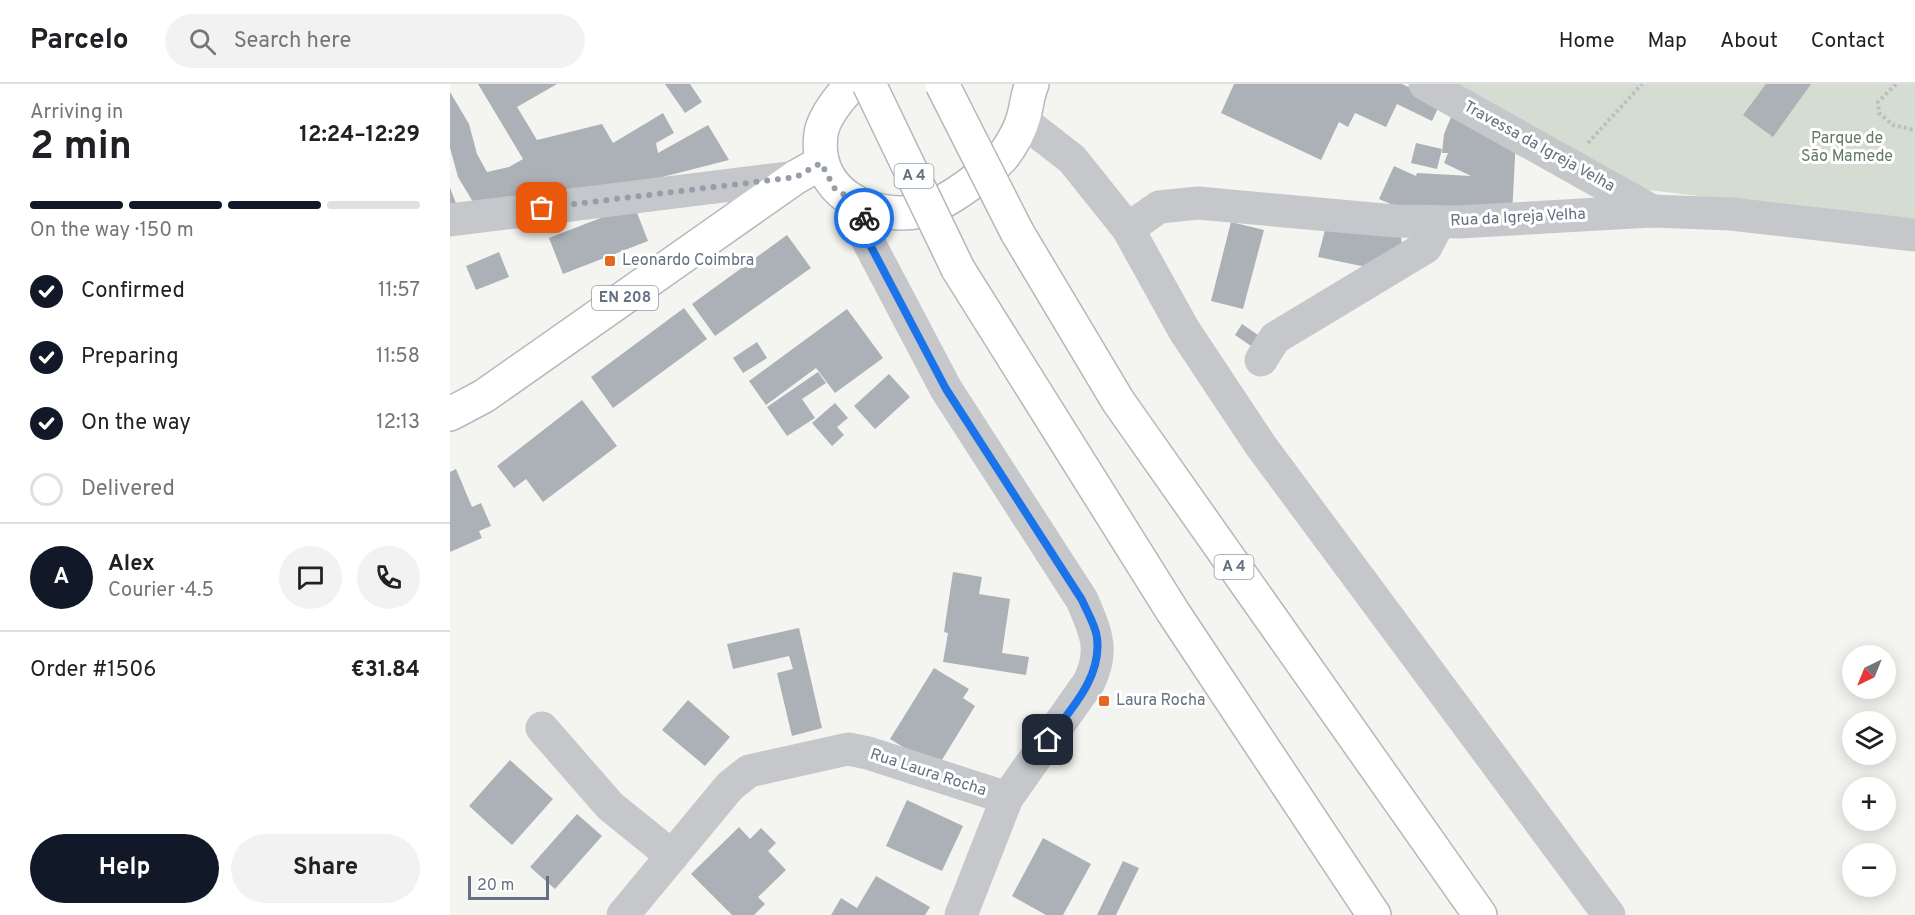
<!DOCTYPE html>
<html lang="en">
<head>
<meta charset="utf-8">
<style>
	:root { --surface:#fff; --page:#f2f2f2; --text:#202124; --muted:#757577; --line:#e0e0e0; --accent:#111827 }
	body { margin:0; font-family:Overpass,sans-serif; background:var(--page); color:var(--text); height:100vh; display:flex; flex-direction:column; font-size:22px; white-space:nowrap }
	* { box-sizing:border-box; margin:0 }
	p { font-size:20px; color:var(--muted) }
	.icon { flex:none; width:33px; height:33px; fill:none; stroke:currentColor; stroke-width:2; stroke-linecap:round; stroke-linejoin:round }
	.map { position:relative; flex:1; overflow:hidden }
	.drawer { display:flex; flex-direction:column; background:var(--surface); width:450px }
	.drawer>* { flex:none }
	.needle { width:39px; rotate:223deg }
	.fabs { position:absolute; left:1392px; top:561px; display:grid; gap:12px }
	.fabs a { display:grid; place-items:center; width:54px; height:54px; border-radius:50%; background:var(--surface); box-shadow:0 3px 15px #0003; font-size:30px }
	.scale { position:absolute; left:18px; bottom:15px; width:81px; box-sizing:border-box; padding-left:6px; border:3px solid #647182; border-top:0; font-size:16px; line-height:21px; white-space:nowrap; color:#647182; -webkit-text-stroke:4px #fff; paint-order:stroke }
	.pin { position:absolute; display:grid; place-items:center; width:51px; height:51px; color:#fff; margin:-26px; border-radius:12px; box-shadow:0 3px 9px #0006 }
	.courier { position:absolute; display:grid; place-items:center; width:60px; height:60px; margin:-30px; border:4px solid #1a73e8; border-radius:50%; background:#fff; color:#222; box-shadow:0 2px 8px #0007 }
	.headline em { font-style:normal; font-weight:700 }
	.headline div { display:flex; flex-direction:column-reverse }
	.headline { display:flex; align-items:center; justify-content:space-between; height:102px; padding:0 30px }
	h1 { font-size:39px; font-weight:700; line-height:45px }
	.bar { display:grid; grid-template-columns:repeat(4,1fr); gap:9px 6px; align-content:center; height:72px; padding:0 30px }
	.bar i { height:8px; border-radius:4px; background:var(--line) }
	.bar .on { background:var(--accent) }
	.bar p { grid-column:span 4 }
	.line { display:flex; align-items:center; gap:15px; padding:0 30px; border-top:2px solid var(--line) }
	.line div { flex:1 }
	.round { display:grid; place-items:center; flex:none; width:63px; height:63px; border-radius:32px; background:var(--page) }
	ol { padding:0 30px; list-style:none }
	li { display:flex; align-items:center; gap:18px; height:66px }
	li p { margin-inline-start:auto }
	li .icon { padding:6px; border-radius:50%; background:var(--accent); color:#fff; stroke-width:4 }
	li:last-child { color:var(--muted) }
	li i { width:33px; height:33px; border:3px solid var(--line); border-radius:50% }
	.action { display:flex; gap:12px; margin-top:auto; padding:12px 30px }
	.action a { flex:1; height:69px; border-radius:36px; background:var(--accent); color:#fff; font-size:24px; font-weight:700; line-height:69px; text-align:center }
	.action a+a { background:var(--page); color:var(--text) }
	header { display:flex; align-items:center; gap:36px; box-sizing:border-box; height:84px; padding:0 30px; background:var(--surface); border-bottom:2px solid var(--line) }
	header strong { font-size:28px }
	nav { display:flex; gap:33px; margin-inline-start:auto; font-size:21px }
	.search { width:420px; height:54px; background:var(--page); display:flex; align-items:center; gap:15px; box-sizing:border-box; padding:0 21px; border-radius:33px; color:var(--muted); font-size:22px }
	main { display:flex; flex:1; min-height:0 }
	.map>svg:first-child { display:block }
	.green { fill:#d5dcd2 }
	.building { fill:#abb1b7 }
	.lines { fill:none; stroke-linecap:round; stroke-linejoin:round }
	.major-casing { stroke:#b5b8bd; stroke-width:36 }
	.highway-casing { stroke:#b5b7bb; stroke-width:36 }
	.path { stroke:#bcbec0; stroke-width:4; stroke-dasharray:3 3; stroke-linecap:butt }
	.minor { stroke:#c5c7cb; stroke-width:33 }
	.major { stroke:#fff; stroke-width:33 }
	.highway { stroke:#fff; stroke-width:33 }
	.highway-bridge-casing { stroke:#b5b7bb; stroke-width:36; stroke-linecap:butt }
	.highway-bridge { stroke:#fff; stroke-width:33 }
	.done { stroke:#969fa9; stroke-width:6; stroke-dasharray:0 10.8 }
	.route { stroke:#1a73e8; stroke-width:8 }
	.poi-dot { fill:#e46822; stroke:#fff; stroke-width:2 }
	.labels { text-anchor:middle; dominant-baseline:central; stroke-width:6; stroke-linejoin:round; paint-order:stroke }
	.shield { fill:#fff; stroke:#929ca8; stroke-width:1.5 }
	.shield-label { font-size:15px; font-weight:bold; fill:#647182 }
	.park-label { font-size:16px; fill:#647a62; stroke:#fff }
	.street-label { font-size:16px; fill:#647182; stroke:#fff }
	.poi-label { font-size:16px; fill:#647182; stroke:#fff; text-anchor:start }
</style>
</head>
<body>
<header>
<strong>Parcelo</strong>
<div class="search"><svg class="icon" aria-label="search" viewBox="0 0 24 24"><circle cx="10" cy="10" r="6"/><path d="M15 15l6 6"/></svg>Search here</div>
<nav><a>Home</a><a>Map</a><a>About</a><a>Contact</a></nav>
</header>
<main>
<section class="drawer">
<div class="headline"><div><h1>2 min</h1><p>Arriving in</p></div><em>12:24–12:29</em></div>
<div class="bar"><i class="on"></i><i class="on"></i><i class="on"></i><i></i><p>On the way · 150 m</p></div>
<ol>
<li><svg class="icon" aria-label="check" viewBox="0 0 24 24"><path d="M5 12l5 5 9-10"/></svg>Confirmed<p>11:57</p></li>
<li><svg class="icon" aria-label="check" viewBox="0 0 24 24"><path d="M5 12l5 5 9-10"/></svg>Preparing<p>11:58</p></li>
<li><svg class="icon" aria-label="check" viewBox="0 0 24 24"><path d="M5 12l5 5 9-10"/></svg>On the way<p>12:13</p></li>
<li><i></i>Delivered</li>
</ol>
<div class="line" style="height:108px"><b class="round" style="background:var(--accent);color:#fff">A</b><div><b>Alex</b><p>Courier · 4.5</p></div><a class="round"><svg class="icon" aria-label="chat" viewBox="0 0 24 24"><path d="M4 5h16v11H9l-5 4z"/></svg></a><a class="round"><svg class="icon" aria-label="phone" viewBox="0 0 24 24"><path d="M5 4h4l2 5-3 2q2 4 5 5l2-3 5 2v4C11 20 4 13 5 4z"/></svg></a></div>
<div class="line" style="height:78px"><div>Order #1506</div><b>€31.84</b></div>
<div class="action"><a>Help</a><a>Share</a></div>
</section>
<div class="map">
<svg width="1465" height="831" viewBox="0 0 1465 831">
	<rect width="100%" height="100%" fill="#f4f5f1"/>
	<polygon class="green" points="1001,0 1465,0 1465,138 1173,103"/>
	<g class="building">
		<polygon points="28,0 107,0 67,23 87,56 152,40 163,59 213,29 224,49 206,59 208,69 258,41 279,76 35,138 8,93 0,64 0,8 19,40 27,70 37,88 59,83 73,75"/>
		<polygon points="215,0 240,0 252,18 235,29"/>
		<polygon points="784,0 952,0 991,18 982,37 947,20 936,43 905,29 898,43 889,38 871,76 771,29"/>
		<polygon points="1316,0 1361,0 1323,53 1293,31"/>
		<polygon points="1004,26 1066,53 1062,131 943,121 929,115 944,82 966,92 967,89 1021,92 994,79 998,69 992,69 994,50"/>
		<polygon points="966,59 992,65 987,85 961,79"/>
		<polygon points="0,104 8,124 0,127"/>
		<polygon points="184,121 198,157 113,190 99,154"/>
		<polygon points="781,138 814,146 793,225 761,217"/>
		<polygon points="877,138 951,151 952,164 921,184 868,173"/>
		<polygon points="337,151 361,184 265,252 242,220"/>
		<polygon points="49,168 59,193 26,206 16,182"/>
		<polygon points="234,224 257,255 163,324 141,293"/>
		<polygon points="397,225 433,274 385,309 366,284 316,321 299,297"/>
		<polygon points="792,240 811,253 804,264 785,251"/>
		<polygon points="307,258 317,274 293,289 283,274"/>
		<polygon points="368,288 376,299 352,315 365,334 337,352 317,323"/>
		<polygon points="439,290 460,313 425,345 404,322"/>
		<polygon points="132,316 167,362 93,418 76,395 64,404 47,382"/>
		<polygon points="385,319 398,334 387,343 394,351 382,362 362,339"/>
		<polygon points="6,385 22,423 31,419 41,442 29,447 32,454 0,468 0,388"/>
		<polygon points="503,488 532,493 529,510 560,515 552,569 579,573 576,591 493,578 498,549 494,548"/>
		<polygon points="349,544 372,644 342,652 327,589 343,585 339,572 283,585 277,560"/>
		<polygon points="484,584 519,605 513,614 525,622 487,684 440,655"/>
		<polygon points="238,616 280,653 255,682 212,646"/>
		<polygon points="60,676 103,715 62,761 19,722"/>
		<polygon points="457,716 513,742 492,787 436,762"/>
		<polygon points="127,730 152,752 105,805 80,783"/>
		<polygon points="289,743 300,755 311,744 326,759 318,767 336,786 308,813 315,820 304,831 282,831 241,790"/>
		<polygon points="593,754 641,780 613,831 596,831 562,812"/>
		<polygon points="673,777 689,784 666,831 647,831"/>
		<polygon points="426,792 480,823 475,831 381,831 391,814 407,824"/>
	</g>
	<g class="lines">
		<defs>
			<g id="major">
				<path d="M402,0c-11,12 -29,33 -31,50 -8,58 49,87 100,77 17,-4 46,-24 59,-35 8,-6 18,-13 24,-21 7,-9 16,-25 19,-36 4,-12 4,-24 9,-35"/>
				<polyline points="0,330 34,312 346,93 371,79"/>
			</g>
			<g id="highway">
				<polyline points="567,148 668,317 1030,831"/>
				<polyline points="508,185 723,528 924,831"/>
			</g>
		</defs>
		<use href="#major" class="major-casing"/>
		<use href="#highway" class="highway-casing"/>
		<g class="path">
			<polyline points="1446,0 1428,18 1429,29 1443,41 1465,46"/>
			<polyline points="1138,59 1192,0"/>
		</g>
		<g class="minor">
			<polyline points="975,0 1202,127"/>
			<polyline points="573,37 622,75 678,145 734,246 811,362 1159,831"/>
			<path d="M412,122l6,35 78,148 136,211c13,31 23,49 7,82l-82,116 -46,117"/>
			<polyline points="0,136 346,93"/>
			<polyline points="678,145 709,123 748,119 945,137 1009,138 1202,127 1281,130 1465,151"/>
			<polyline points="811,276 825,254 976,163 989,138"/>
			<polyline points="92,644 160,722 222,772"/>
			<polyline points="173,831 280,702 299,687 398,665 418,669 557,714"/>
		</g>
		<use href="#major" class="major"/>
		<use href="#highway" class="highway"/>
		<defs>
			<g id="highway-bridge">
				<polyline points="419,0 508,185"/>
				<polyline points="492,0 567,148"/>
			</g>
		</defs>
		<use href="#highway-bridge" class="highway-bridge-casing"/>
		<use href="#highway-bridge" class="highway-bridge"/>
	</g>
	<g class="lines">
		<polyline class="done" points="92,124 346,93 371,79 385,105 412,122 414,134"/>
		<path class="route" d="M414,134l4,23 78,148 136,211c5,12 14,26 15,38 5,40 -27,72 -49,102"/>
	</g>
	<g class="poi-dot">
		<rect x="154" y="171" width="12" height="12" rx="3"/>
		<rect x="648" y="611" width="12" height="12" rx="3"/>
	</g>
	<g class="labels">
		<g class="shield">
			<rect x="444.5" y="80" width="39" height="24" rx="4.5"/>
			<rect x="142" y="202" width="66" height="24" rx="4.5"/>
			<rect x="764.5" y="471" width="39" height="24" rx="4.5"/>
		</g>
		<g class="shield-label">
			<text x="464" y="92">A 4</text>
			<text x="175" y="214">EN 208</text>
			<text x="784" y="483">A 4</text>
		</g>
		<g class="park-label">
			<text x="1397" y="55">Parque de<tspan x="1397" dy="18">São Mamede</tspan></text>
		</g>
		<g class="street-label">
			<text transform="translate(1089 63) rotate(29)">Travessa da Igreja Velha</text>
			<text transform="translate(1068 134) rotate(-3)">Rua da Igreja Velha</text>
			<text transform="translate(478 689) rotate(18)">Rua Laura Rocha</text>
		</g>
		<g class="poi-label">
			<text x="172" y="177">Leonardo Coimbra</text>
			<text x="666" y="617">Laura Rocha</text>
		</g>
	</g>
</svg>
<div class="fabs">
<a><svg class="needle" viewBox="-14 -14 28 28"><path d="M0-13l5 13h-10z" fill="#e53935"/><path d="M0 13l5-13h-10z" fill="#757577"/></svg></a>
<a><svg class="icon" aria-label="layers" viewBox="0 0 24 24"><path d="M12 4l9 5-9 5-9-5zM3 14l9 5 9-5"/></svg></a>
<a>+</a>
<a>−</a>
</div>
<div class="scale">20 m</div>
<div class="pin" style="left:92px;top:124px;background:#ea580c"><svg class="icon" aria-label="bag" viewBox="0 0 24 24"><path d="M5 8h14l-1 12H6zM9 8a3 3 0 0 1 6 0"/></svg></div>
<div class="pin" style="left:598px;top:656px;background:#1f2937"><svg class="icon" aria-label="home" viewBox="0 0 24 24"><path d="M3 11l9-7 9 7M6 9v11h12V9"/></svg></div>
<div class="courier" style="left:414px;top:134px"><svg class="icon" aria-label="bike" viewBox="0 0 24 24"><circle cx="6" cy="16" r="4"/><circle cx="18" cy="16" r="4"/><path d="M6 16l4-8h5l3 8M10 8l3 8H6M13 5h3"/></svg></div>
</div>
</main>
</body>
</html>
